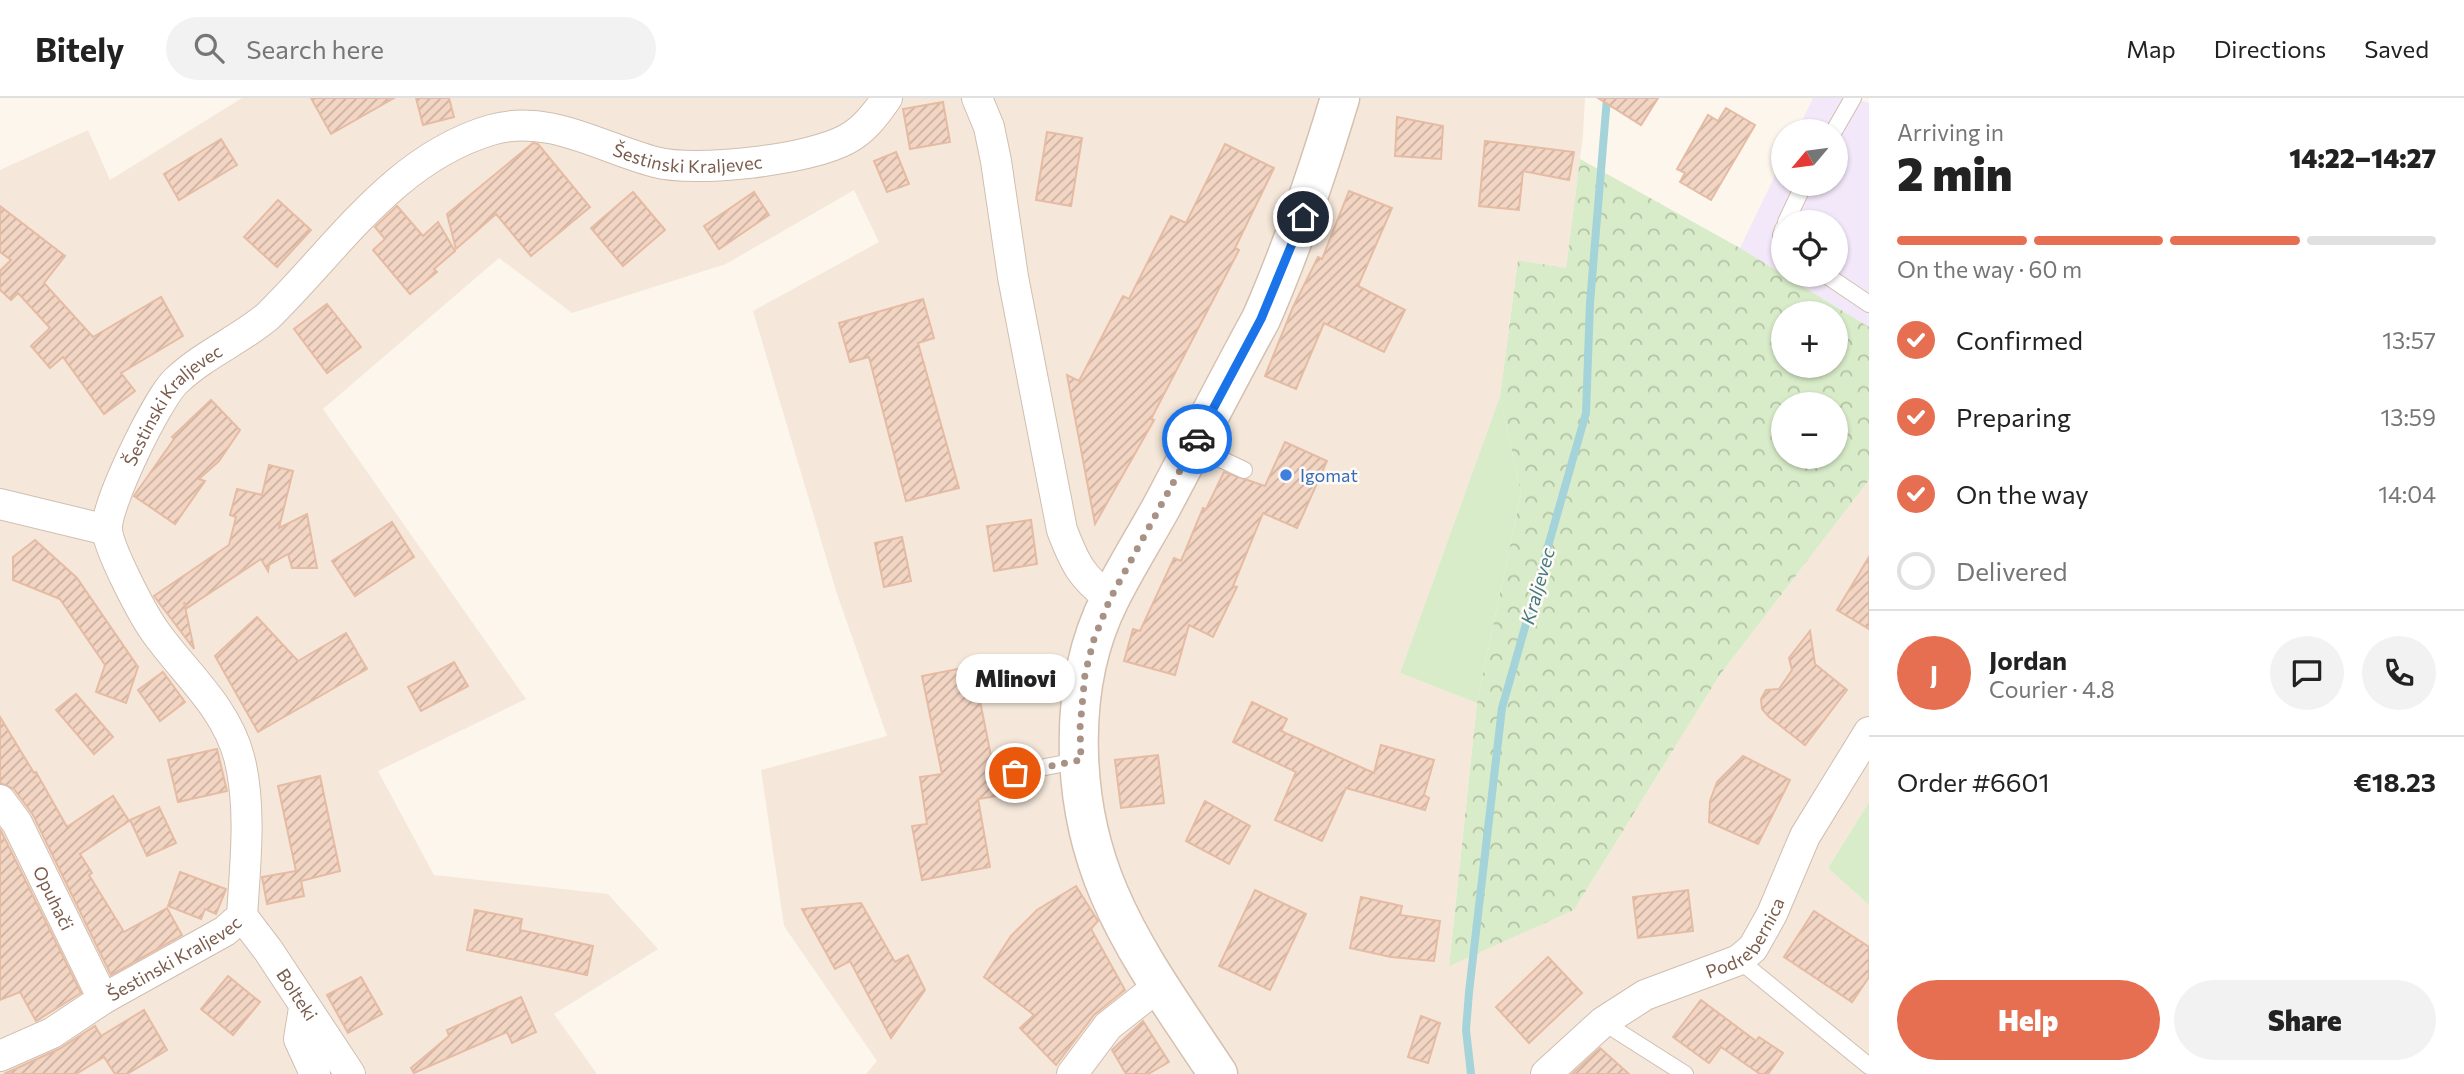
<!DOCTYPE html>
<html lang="en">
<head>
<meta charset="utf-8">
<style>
	:root { --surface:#fff; --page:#f2f2f2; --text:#222; --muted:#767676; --line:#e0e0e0; --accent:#e76f51 }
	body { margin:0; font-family:Commissioner,sans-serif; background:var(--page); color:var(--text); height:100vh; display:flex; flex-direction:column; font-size:26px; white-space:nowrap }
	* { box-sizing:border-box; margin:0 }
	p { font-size:23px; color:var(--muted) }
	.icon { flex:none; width:38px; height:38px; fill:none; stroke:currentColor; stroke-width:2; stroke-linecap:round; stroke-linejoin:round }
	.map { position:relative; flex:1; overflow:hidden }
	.drawer { display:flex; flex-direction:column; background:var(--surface); width:595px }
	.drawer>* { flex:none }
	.needle { width:46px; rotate:241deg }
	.buttons { position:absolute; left:1771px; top:21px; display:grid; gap:14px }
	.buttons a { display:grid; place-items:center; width:77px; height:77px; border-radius:50%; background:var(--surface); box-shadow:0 2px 5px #0004; font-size:35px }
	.pin { position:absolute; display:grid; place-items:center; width:60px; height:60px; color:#fff; margin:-30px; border:4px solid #fff; border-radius:50%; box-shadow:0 2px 7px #0007 }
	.courier { position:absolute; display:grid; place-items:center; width:70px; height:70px; margin:-35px; border:5px solid #1a73e8; border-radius:50%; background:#fff; color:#222; box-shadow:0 2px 9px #0007 }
	.bubble { position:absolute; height:49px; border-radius:24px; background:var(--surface); box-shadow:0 2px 5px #0004; font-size:23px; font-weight:800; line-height:49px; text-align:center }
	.overview em { font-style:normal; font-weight:800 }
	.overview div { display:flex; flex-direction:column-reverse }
	.overview { display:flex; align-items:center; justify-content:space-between; height:119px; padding:0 28px }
	h1 { font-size:46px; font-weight:800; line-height:52px }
	.bar { display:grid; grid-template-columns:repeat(4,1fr); gap:10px 7px; align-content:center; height:84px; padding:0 28px }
	.bar i { height:9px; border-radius:5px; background:var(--line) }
	.bar .current { background:var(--accent) }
	.bar p { grid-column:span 4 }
	.line { display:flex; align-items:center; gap:18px; padding:0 28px; border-top:2px solid var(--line) }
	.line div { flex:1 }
	.round { display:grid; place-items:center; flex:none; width:74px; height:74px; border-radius:37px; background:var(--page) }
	ol { padding:0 28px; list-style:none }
	li { display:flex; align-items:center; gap:21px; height:77px }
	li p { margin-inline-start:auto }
	li .icon { padding:7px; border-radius:50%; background:var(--accent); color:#fff; stroke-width:4 }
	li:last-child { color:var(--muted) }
	li i { width:38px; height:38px; border:4px solid var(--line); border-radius:50% }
	.primary-button { display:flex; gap:14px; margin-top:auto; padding:14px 28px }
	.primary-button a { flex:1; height:80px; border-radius:42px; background:var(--accent); color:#fff; font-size:28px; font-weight:800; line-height:80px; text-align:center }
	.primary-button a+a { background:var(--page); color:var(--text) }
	header { display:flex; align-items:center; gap:42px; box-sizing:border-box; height:98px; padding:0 35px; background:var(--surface); border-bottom:2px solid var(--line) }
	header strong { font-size:33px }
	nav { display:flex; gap:38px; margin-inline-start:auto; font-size:24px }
	.search { width:490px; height:63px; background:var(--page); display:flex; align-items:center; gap:18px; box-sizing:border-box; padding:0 24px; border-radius:38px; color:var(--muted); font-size:26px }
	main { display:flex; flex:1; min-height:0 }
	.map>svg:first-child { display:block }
	.residential { fill:#f5e8da }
	.education { fill:#f3e8fa }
	.grass { fill:#d8ecc9 }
	.forest { fill:url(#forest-crowns); fill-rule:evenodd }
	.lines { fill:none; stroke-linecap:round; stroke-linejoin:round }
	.stream { stroke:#a5d3da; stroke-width:8 }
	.building { fill:url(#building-hatch); stroke:#e6bba3; stroke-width:2 }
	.lane-casing { stroke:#d1beb0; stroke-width:18 }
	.street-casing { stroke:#d1beb0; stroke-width:32 }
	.secondary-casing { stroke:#d6c0b0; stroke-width:41 }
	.lane { stroke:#fff; stroke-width:16 }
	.street { stroke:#fff; stroke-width:30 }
	.secondary { stroke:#fff; stroke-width:38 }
	.done { stroke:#a89285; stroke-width:7; stroke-dasharray:0 12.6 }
	.route { stroke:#1a73e8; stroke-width:9 }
	.shop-dot { fill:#3f7fe0; stroke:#fffaf3; stroke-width:2.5 }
	.labels { text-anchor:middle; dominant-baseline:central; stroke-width:5; stroke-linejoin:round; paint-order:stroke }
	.street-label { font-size:18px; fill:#7a5c4d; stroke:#fffaf3 }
	.shop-label { font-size:18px; fill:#366cbe; stroke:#fffaf3; text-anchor:start }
	.water-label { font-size:19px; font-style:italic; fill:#437c86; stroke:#fffaf3 }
</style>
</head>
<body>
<header>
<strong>Bitely</strong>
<div class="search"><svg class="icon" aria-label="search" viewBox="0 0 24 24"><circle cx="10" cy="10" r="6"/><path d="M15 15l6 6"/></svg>Search here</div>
<nav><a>Map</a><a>Directions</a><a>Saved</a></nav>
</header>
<main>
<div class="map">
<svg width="1869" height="976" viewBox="0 0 1869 976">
	<defs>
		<pattern id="forest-crowns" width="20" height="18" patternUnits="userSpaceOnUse" patternTransform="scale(1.75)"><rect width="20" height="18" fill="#d8ecc9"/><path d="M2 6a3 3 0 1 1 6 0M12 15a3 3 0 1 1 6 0" fill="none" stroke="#b4c2a5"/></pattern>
		<pattern id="building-hatch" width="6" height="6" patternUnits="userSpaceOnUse" patternTransform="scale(1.75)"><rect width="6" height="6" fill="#f3d5c3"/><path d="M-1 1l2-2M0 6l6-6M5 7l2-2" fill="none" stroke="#cab0a1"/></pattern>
	</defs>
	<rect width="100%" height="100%" fill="#fdf6ec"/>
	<polygon class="residential" points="242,0 1585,0 1583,37 1566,170 1518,162 1500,298 1400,575 1477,605 1449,867 1574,812 1719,578 1869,382 1869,704 1828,770 1869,807 1869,976 866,976 877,963 784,828 761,672 887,638 837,496 753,213 879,144 854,92 726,166 572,215 499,160 323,311 526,601 378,673 434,777 608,796 658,851 554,916 597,976 0,976 0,72 88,32 110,82"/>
	<polygon class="education" points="1813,0 1855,0 1869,5 1869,229 1784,177 1836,177 1836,124 1783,124 1783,176 1740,150 1783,61 1783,86 1836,86 1836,33 1797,33"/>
	<g class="grass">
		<polygon points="1500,298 1521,396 1477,605 1400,575"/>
		<polygon points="1869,704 1869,807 1828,770"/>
	</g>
	<path class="forest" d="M1580,61l160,89 129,79v153l-150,196 -145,234 -125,56 28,-263 44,-209 -21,-98 18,-136 48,8zM1783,215h53v53h-53zM1783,306h53v53h-53z"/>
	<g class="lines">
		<polyline class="stream" points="1471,976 1466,932 1469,894 1502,610 1586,315 1590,205 1607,0"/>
	</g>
	<g class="building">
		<polygon points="311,0 394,0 331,36"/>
		<polygon points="416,0 449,0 454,19 423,27"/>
		<polygon points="1598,0 1658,0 1641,27"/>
		<polygon points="943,4 950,44 910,51 903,11"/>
		<polygon points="1726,10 1755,27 1711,102 1680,84 1685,75 1677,71 1708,17 1718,23"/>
		<polygon points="1397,19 1443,28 1441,61 1395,58"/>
		<polygon points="1047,34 1082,40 1071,108 1036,102"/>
		<polygon points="221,41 237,67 179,102 164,76"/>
		<polygon points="1485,43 1574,54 1569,82 1523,73 1519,112 1479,108"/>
		<polygon points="533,45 538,46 590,109 531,158 496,116 456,151 447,116"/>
		<polygon points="1225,46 1274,70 1235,150 1239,152 1151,321 1154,322 1095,426 1067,277 1079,283 1123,198 1129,201 1171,118 1186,125"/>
		<polygon points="896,54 909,86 887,94 874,63"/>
		<polygon points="1349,93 1392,110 1358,188 1405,212 1384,254 1324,225 1296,291 1265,278 1293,209 1318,159 1322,161"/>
		<polygon points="633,94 665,132 623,168 591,130"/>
		<polygon points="754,94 769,117 719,151 704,128"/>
		<polygon points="278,102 311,132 277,169 244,139"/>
		<polygon points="0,108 65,158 44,185 93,239 161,199 183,238 121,275 135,293 104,316 63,259 50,270 31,248 50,230 18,195 11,202 0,192 0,173 11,162 0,154"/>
		<polygon points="397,108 423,138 438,124 455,153 434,171 437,174 410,196 373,152 385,141 375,129"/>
		<polygon points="923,201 934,240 918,245 959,390 906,403 869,259 850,264 839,225"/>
		<polygon points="327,206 361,249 327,275 294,231"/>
		<polygon points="211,302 240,332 219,363 199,381 205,383 175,426 134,398 174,341 172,339"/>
		<polygon points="1285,344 1327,363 1297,430 1263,415 1233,488 1237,489 1213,539 1189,527 1175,577 1124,563 1133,531 1140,533 1174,460 1181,463 1203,410 1206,411 1224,374 1265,388"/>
		<polygon points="269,367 293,373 279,430 307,416 317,470 292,470 288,456 269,467 268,473 261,461 187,510 184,504 194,551 154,498 229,447 236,419 230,417 237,391 262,397"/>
		<polygon points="1031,422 1037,466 994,473 987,428"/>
		<polygon points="392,424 414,459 355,498 332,463"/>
		<polygon points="902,439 911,483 884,489 875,445"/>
		<polygon points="35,442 77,480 138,569 126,605 96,594 105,567 60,501 13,482 13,459"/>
		<polygon points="1869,459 1869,531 1837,512"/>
		<polygon points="257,519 298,563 346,535 367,571 258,634 215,558"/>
		<polygon points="1810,533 1815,566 1847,592 1805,647 1769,619 1762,611 1761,601 1766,592 1779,591 1792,572 1789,560"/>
		<polygon points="454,564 468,588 421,613 408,589"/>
		<polygon points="973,568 992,663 998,663 1004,697 978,701 990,769 922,782 912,728 927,726 920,679 942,676 922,578"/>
		<polygon points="163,574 185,604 160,623 138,592"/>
		<polygon points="76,596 113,639 94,656 56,612"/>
		<polygon points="1252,604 1287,621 1281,633 1374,675 1381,647 1434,662 1424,697 1429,700 1425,712 1346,690 1322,743 1275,722 1296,674 1233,644"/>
		<polygon points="0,619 34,675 36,674 67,729 113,698 129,723 80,756 92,775 89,777 124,834 167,810 182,837 111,877 33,717 14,691 0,685"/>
		<polygon points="217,651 227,693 178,704 168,662"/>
		<polygon points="1158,657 1164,705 1121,710 1115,662"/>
		<polygon points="1743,658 1790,682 1758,746 1709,724 1710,703 1717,684"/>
		<polygon points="320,678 340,773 301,783 304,798 267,806 262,779 296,773 278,688"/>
		<polygon points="1205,703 1250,728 1229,766 1186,743"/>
		<polygon points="159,709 176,745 147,758 130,722"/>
		<polygon points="0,731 81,895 36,923 20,894 0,902"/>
		<polygon points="180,774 226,791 216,816 205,811 201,821 168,808"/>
		<polygon points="1076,788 1098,823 1091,831 1125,892 1094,917 1056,967 1020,930 1034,917 984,879 1011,838 1037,812"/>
		<polygon points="1255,792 1306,816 1270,892 1219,868"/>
		<polygon points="1688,792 1693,833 1638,840 1633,799"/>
		<polygon points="1361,799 1402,808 1400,817 1440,823 1434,863 1391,859 1350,850"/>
		<polygon points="861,805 895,864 908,857 925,892 891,940 850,863 835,871 802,811"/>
		<polygon points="475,812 522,821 520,832 593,848 587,877 467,852"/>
		<polygon points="1814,813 1869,849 1869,879 1852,904 1784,859"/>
		<polygon points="1548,859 1582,895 1529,945 1496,909"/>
		<polygon points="228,878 260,904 233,937 201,911"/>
		<polygon points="361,879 382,916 348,935 327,897"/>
		<polygon points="521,899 536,934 512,945 507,934 414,975 411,970 449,938 447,932"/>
		<polygon points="1701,902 1756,943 1759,939 1783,955 1768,976 1760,976 1721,949 1709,965 1673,939"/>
		<polygon points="144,912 167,952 127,976 115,976 104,959 76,976 4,976 59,951 95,928 101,938"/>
		<polygon points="1421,918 1440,925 1428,965 1408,959"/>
		<polygon points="1143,923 1169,964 1148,976 1126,976 1112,952"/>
		<polygon points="1600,950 1629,976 1572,976"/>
	</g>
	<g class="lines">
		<defs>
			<g id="lane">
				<polyline points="1834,33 1853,0"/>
				<polyline points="1786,124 1804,86"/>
				<polyline points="1783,131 1781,137 1783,144"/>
				<polyline points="1826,177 1869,206"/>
				<polyline points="1193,348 1244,372"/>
				<polyline points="1015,675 1081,662"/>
				<polyline points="1739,862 1869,968"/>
				<polyline points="1603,924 1685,976"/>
			</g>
			<g id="street">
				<path d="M977,0l12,29 7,34 17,116 49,253c13,34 19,46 48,69"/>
				<polyline points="0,406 107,432"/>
				<path id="s1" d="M0,702l17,23 86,176"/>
				<path id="s2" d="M242,818l26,34 82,124"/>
				<polyline points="304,910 299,941 315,976"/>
				<path id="s3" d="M0,958l52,-23 51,-34 122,-68 17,-15c3,-50 10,-110 -3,-159 -14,-52 -56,-85 -85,-127 -12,-17 -46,-82 -47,-101 -1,-25 50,-130 69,-148 27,-26 62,-40 91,-64 70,-68 126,-158 224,-187 58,-17 110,18 164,32 40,11 155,-2 192,-23 17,-9 29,-25 40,-41"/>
				<polyline points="1072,976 1108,928 1160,887"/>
				<path id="s4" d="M1546,976l57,-52 42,-27 94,-35 14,-12 19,-34 33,-78 64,-104"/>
			</g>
			<path id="secondary" d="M1218,976c-38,-58 -82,-117 -109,-181 -38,-89 -43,-207 1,-294 16,-32 35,-62 52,-93 33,-62 65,-125 99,-187 32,-73 56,-145 79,-221"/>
		</defs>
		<use href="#lane" class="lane-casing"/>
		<use href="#street" class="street-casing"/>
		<use href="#secondary" class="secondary-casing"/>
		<use href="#lane" class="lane"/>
		<use href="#street" class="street"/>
		<use href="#secondary" class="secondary"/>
	</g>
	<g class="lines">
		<polyline class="done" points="1015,675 1081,662 1080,630 1085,576 1094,541 1110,501 1197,341"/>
		<polyline class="route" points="1197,341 1261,221 1303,119"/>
	</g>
	<circle class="shop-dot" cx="1286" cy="377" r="7"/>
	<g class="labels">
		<g class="street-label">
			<text stroke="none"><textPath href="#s3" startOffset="1480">Šestinski Kraljevec</textPath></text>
			<text stroke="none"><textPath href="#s3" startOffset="850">Šestinski Kraljevec</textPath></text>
			<text stroke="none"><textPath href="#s1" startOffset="112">Opuhači</textPath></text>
			<text stroke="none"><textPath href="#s4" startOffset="247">Podrebernica</textPath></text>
			<text stroke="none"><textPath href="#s3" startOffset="200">Šestinski Kraljevec</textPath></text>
			<text stroke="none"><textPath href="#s2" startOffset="96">Bolteki</textPath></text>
		</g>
		<g class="shop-label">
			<text x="1300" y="377">Igomat</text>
		</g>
		<g class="water-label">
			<text transform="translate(1537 488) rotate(-74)">Kraljevec</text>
		</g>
	</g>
</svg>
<div class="buttons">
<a><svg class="needle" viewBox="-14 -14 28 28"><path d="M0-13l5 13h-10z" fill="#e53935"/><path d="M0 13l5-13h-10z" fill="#767676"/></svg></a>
<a><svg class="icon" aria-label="locate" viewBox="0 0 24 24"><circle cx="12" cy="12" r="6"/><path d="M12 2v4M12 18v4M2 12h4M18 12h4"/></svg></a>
<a>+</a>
<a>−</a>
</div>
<div class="pin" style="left:1015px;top:675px;background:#ea580c"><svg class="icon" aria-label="bag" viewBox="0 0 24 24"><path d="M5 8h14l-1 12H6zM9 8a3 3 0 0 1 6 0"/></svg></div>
<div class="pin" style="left:1303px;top:119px;background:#1f2937"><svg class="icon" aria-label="home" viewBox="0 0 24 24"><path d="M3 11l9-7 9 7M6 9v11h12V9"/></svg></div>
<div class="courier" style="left:1197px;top:341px"><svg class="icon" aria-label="car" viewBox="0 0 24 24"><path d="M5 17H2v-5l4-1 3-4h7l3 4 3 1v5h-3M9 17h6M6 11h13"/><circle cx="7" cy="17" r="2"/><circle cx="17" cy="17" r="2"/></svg></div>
<div class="bubble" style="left:956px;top:556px;width:119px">Mlinovi</div>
</div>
<section class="drawer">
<div class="overview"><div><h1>2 min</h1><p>Arriving in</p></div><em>14:22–14:27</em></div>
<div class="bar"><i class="current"></i><i class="current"></i><i class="current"></i><i></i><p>On the way · 60 m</p></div>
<ol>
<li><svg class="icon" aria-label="check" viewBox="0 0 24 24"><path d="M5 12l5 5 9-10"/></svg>Confirmed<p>13:57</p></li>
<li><svg class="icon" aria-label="check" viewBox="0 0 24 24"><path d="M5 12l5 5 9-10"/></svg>Preparing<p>13:59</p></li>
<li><svg class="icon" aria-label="check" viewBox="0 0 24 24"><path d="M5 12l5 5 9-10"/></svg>On the way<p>14:04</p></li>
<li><i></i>Delivered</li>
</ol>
<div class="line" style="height:126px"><b class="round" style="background:var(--accent);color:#fff">J</b><div><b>Jordan</b><p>Courier · 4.8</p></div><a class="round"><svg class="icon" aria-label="chat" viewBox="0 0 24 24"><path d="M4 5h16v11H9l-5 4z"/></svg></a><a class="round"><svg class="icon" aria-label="phone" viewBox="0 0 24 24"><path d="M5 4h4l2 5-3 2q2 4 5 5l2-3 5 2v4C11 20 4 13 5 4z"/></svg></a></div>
<div class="line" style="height:91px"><div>Order #6601</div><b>€18.23</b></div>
<div class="primary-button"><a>Help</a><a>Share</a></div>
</section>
</main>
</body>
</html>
